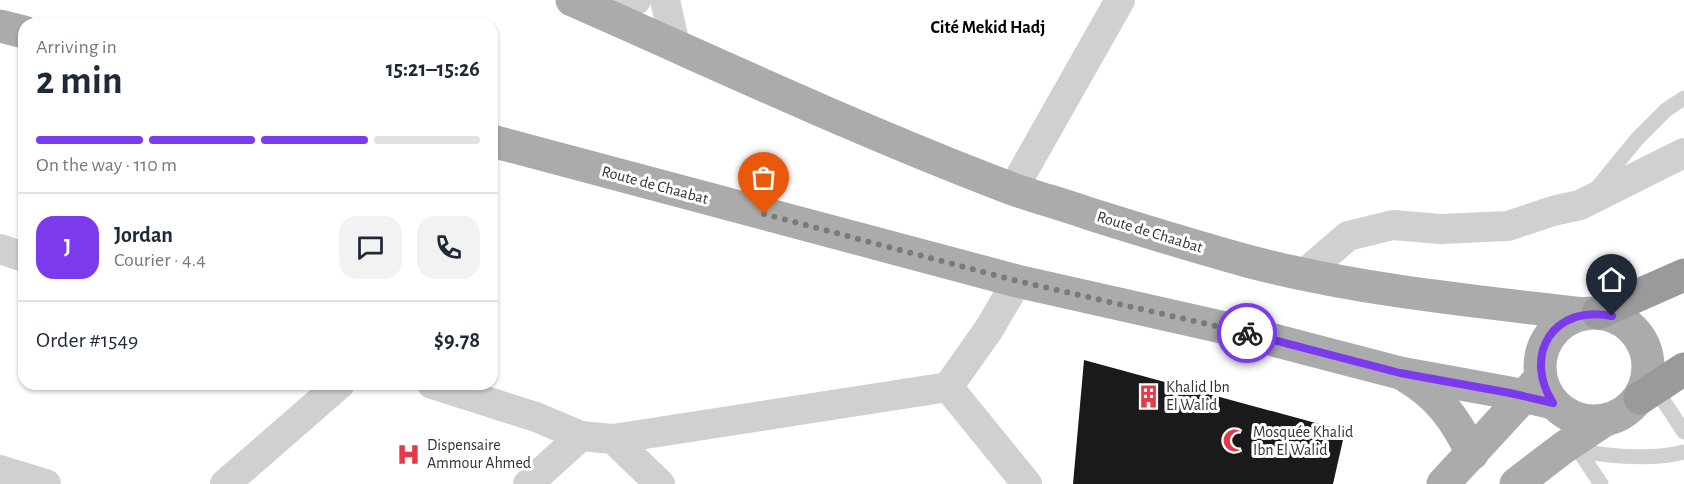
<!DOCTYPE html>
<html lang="en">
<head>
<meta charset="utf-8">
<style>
	:root { --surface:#fff; --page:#f2f2f3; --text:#1f2937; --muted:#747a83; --line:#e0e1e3; --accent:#7c3aed }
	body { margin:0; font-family:"Alegreya Sans",sans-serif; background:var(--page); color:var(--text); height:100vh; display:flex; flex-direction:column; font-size:22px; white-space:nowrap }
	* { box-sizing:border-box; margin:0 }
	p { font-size:20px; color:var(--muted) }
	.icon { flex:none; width:33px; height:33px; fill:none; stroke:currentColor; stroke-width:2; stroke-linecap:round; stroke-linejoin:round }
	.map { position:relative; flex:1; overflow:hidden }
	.sheet { position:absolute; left:18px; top:18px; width:480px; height:372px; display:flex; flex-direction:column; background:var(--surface); border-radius:18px; box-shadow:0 2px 4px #0004 }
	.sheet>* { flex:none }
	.pin { position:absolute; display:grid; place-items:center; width:51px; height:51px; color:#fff; margin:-62px -26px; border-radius:50% 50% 50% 0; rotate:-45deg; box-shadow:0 0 6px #0007 }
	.pin .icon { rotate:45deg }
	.courier { position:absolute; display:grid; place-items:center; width:60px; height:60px; margin:-30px; border:4px solid #7c3aed; border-radius:50%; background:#fff; color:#222; box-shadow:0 2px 8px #0007 }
	.head em { font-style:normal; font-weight:700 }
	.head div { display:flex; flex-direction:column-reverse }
	.head { display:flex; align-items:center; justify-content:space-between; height:102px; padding:0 18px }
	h1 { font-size:39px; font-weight:700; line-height:45px }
	.bar { display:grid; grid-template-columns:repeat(4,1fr); gap:9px 6px; align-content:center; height:72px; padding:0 18px }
	.bar i { height:8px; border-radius:4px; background:var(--line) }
	.bar .on { background:var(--accent) }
	.bar p { grid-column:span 4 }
	.line { display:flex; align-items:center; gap:15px; padding:0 18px; border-top:2px solid var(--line) }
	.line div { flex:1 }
	.round { display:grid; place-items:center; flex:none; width:63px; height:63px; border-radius:18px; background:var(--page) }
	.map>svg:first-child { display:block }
	.building { fill:#1a1a1a }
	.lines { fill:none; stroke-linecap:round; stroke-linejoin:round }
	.lane { stroke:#d0d0d0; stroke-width:15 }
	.street { stroke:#d0d0d0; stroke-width:30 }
	.primary { stroke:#ababab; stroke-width:33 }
	.highway { stroke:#9a9a9a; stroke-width:33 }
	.done { stroke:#7a7a7a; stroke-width:6; stroke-dasharray:0 10.8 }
	.route { stroke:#7c3aed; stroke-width:8 }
	.labels { text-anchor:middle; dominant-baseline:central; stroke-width:6; stroke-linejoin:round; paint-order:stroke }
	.street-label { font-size:16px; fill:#333; stroke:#fff }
	.poi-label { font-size:16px; fill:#333; stroke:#fff; text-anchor:start }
	.neighbourhood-label { font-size:18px; font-weight:bold; fill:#000; stroke:#fff }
</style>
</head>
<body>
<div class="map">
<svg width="1684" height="484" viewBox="0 0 1684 484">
	<rect width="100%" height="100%" fill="#fff"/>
	<polygon class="building" points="1084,360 1345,431 1333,484 1073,484"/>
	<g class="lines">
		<g class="lane">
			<polyline points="1597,188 1637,139 1666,110 1684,98"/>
			<polyline points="1655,388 1684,432"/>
			<path d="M1566,448c35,8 83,13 118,4"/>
			<polyline points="1579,451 1601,484"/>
		</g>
		<g class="street">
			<polyline points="665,0 675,45"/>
			<polyline points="607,15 636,0"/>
			<polyline points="1013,189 1120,0"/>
			<polyline points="0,249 24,257"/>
			<polyline points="1304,274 1348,236 1393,225 1440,229 1508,226 1553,211 1580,205 1684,153"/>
			<polyline points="432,384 536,417 581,436 613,439 660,484"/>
			<polyline points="948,387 1027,484"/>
			<polyline points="613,439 948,387 989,329 1017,281"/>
			<polyline points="0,470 46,484"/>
			<polyline points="225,484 340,384"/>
			<polyline points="528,484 581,436"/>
		</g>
		<g class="primary">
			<path d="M572,0c146,64 290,132 438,188 25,9 51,16 77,25 54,17 109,34 164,49 108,28 222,39 333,52"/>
			<polyline points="0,26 24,32"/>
			<polyline points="492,141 1017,281 1239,331 1400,373 1510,393 1553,403"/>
			<circle cx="1594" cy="367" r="54"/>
			<path d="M1407,377c31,18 50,44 65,77"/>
			<polyline points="1443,484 1536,383"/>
			<polyline points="1516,484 1563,448 1605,420"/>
		</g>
		<g class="highway">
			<polyline points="1598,313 1684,275"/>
			<polyline points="1640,398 1684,369"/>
		</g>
	</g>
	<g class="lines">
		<polyline class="done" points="764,214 1017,281 1247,333"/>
		<path class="route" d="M1247,333l153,40 110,20 43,10c-31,-49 1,-99 59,-87"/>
	</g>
	<defs>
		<symbol id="building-bare" viewBox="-9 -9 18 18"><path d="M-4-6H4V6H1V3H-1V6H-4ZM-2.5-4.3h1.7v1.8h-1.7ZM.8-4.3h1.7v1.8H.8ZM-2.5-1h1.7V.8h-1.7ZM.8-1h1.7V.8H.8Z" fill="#e63946" stroke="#fff" stroke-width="2.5" paint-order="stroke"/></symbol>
		<symbol id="mosque-bare" viewBox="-9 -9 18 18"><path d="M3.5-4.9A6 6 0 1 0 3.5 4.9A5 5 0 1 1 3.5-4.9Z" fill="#e63946" stroke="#fff" stroke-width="2.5" paint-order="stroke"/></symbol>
		<symbol id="hospital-bare" viewBox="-9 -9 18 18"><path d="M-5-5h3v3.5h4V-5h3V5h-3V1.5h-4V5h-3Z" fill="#e63946" stroke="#fff" stroke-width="2.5" paint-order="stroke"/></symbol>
	</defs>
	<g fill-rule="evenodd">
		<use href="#building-bare" x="1132" y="380" width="33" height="33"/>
		<use href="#mosque-bare" x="1218" y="424" width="33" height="33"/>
		<use href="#hospital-bare" x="392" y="438" width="33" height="33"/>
	</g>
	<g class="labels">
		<g class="street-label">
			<text transform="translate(655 185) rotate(15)">Route de Chaabat</text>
			<text transform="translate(1150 232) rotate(17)">Route de Chaabat</text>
		</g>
		<g class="poi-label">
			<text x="1166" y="387">Khalid Ibn<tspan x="1166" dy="18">El Walid</tspan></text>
			<text x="1253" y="432">Mosquée Khalid<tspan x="1253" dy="18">Ibn El Walid</tspan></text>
			<text x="427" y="445">Dispensaire<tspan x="427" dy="18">Ammour Ahmed</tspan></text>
		</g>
		<g class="neighbourhood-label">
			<text x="988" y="28">Cité Mekid Hadj</text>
		</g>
	</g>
</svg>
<div class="pin" style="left:764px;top:214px;background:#ea580c"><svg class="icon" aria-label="bag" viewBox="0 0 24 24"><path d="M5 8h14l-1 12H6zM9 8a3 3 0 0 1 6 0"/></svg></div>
<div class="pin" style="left:1612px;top:316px;background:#1f2937"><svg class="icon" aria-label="home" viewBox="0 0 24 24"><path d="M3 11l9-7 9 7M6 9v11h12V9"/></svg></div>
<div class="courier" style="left:1247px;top:333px"><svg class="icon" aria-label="bike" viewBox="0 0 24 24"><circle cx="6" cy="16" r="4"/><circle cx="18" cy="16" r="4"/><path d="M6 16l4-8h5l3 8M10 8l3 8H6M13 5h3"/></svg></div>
<section class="sheet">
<div class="head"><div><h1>2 min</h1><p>Arriving in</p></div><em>15:21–15:26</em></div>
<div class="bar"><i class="on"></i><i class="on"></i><i class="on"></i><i></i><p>On the way · 110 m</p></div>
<div class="line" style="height:108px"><b class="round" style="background:var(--accent);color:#fff">J</b><div><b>Jordan</b><p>Courier · 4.4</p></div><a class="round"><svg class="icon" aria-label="chat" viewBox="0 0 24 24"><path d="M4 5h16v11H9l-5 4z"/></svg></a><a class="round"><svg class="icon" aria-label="phone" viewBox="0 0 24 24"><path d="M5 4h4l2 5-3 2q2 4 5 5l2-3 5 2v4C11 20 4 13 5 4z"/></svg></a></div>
<div class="line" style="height:78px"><div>Order #1549</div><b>$9.78</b></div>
</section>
</div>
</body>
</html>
